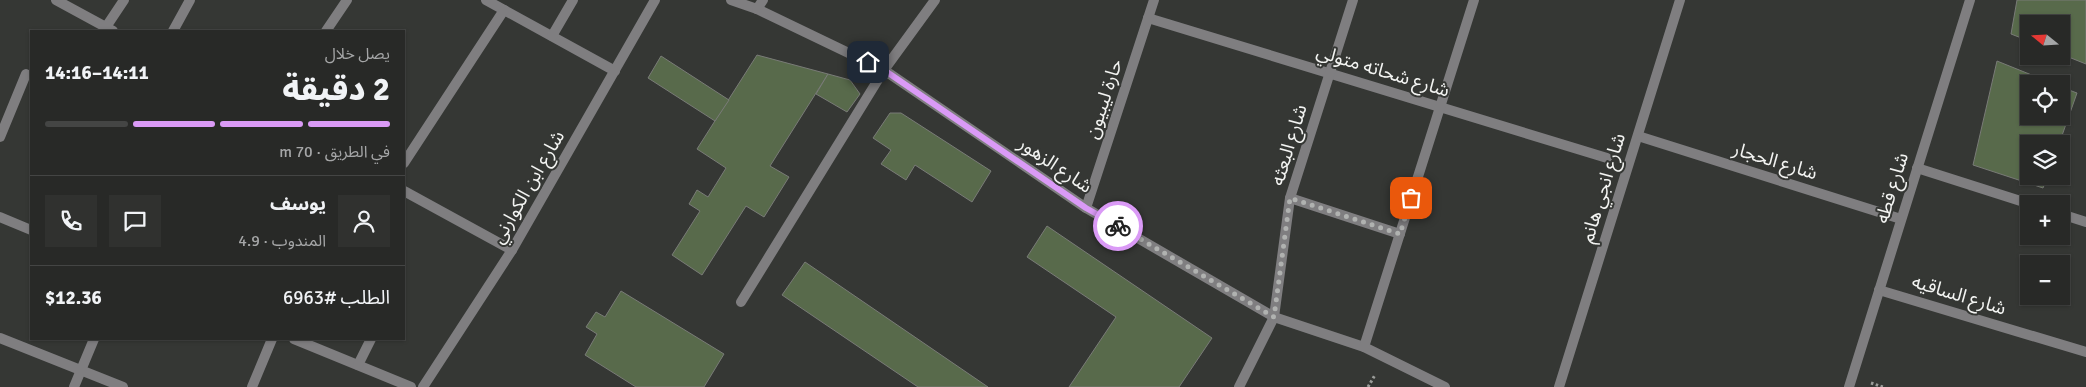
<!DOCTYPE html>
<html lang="ar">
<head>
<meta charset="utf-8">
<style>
	:root { --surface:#282927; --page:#30312f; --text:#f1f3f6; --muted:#a5a6a7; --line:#444544; --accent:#da9af6 }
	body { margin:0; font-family:Signika,"Noto Sans Arabic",sans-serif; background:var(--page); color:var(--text); direction:rtl; height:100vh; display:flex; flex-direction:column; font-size:19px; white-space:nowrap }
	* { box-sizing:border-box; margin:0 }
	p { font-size:16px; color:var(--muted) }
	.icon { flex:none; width:28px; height:28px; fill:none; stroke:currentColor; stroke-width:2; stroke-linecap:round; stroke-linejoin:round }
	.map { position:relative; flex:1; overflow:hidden; direction:ltr }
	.side { position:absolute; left:30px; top:30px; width:375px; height:310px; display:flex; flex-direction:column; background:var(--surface); border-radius:0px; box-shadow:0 1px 4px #0004,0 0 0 1px var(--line); direction:rtl }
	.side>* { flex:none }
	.needle { width:32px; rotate:288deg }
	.tools { position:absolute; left:2020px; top:15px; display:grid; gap:10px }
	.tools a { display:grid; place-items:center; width:50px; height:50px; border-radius:0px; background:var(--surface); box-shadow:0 1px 4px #0004,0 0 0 1px var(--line); font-size:25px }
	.pin { position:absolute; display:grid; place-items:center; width:42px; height:42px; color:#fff; margin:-21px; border-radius:10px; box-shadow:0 2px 8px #0006 }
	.courier { position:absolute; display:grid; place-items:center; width:50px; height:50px; margin:-25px; border:4px solid #da9af6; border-radius:50%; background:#fff; color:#222; box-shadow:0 1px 6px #0007 }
	.overview em { font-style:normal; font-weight:800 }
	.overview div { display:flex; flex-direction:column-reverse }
	.overview { display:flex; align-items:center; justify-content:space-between; height:85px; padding:0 15px }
	h1 { font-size:32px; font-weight:800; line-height:38px }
	.bar { display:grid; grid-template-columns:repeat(4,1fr); gap:8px 5px; align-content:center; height:60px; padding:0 15px }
	.bar i { height:6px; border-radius:4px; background:var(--line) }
	.bar .current { background:var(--accent) }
	.bar p { grid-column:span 4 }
	.line { display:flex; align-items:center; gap:12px; padding:0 15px; border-top:1px solid var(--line) }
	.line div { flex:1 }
	.round { display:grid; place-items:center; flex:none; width:52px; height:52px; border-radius:0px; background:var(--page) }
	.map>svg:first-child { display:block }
	.building { fill:#586a4b; stroke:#797b77 }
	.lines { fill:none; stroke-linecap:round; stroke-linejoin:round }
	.path { stroke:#9b9d9a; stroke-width:3; stroke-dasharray:2.5 2.5; stroke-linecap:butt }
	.service { stroke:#7f7e80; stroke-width:10 }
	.minor { stroke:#7f7e80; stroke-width:10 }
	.done { stroke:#b0b2b0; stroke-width:5; stroke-dasharray:0 9 }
	.route { stroke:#da9af6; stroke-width:6 }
	.labels { text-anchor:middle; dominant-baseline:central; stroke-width:4; stroke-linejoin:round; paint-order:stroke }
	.street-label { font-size:19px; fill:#f3f4f2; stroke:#353734 }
</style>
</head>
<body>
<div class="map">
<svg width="2086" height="387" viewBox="0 0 2086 387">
	<rect width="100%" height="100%" fill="#353734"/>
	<g class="building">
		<polygon points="2017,0 2086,0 2086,64 2061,54 2061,24 2029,24 2029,41 2011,34"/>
		<polygon points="757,55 828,74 770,166 789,177 764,217 746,206 702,275 672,255 700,211 689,204 697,190 708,197 726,168 697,149"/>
		<polygon points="661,56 729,100 715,121 648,78"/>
		<polygon points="1997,61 2054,84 2029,84 2029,116 2061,116 2061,87 2077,93 2059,144 2029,144 2029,176 2048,176 2043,188 1973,165"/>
		<polygon points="828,74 850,80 860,94 847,112 816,94"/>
		<polygon points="890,113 901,113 991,171 972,202 915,165 906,180 881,164 891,150 873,138"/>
		<polygon points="1047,226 1212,338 1179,387 1069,387 1116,317 1027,257"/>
		<polygon points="805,262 988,387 918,387 782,295"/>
		<polygon points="621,291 724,354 704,387 636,387 585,355 597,334 586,327 596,312 605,317"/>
	</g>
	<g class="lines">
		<g class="path">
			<polyline points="1871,383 1883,387"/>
			<polyline points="1368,387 1375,375"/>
		</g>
		<polyline class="service" points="741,302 884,70"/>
		<g class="minor">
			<polyline points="56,0 113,31"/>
			<polyline points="486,0 615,71"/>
			<polyline points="731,0 757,9 884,70 1086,208 1274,317 1364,347 1445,387"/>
			<polyline points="757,9 763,0"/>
			<polyline points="1148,18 1607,158"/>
			<polyline points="106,27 124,0"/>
			<polyline points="173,31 190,0"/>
			<polyline points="326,31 347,0"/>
			<polyline points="552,36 573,0"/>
			<polyline points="884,70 935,0"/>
			<polyline points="1638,136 1901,219"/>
			<polyline points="0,137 26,74"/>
			<polyline points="404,163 504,10"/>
			<polyline points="1917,168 2030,204"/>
			<polyline points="404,191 512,250"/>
			<polyline points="1290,198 1400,234"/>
			<polyline points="1086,208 1154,0"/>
			<polyline points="2061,214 2086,222"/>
			<polyline points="0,217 31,230"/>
			<polyline points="1879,290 2086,352"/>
			<polyline points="0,338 123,387"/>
			<polyline points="294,339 411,387"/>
			<polyline points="1364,347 1474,0"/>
			<polyline points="358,365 371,339"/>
			<polyline points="74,387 94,339"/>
			<polyline points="252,387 272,339"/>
			<polyline points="423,387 512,250 655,0"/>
			<polyline points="1239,387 1274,317 1290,198 1353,0"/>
			<polyline points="1559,387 1680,0"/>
			<polyline points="1849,387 1970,0"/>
		</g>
	</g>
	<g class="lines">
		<polyline class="done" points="1118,226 1274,317 1290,198 1400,234 1411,198"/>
		<polyline class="route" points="868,62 884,70 1086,208 1118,226"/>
	</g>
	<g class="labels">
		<g class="street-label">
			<text transform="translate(1383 71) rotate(17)">شارع شحاته متولي</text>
			<text transform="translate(1104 99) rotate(-72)">حارة ليبيون</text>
			<text transform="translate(1289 145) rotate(-73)">شارع البعثه</text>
			<text transform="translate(1775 161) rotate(17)">شارع الحجار</text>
			<text transform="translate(1055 165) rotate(34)">شارع الزهور</text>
			<text transform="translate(528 187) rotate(-60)">شارع ابن الكوارني</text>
			<text transform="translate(1603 188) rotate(-73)">شارع انجي هانم</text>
			<text transform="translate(1892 188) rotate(-73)">شارع قطه</text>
			<text transform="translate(1959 295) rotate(17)">شارع الساقيه</text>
		</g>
	</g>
</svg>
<div class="tools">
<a><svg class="needle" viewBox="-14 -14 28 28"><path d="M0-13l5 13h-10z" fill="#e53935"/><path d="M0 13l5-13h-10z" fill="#a5a6a7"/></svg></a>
<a><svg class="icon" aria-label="locate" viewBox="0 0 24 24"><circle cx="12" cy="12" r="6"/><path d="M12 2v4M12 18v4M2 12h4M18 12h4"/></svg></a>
<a><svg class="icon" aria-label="layers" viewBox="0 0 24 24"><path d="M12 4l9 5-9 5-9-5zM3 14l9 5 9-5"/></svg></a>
<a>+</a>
<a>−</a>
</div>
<div class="pin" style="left:1411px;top:198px;background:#ea580c"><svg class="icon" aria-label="bag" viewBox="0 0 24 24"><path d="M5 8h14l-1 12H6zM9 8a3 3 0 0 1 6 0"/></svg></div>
<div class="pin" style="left:868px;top:62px;background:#1f2937"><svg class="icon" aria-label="home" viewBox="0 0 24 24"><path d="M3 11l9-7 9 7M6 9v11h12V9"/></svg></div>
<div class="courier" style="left:1118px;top:226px"><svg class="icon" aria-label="bike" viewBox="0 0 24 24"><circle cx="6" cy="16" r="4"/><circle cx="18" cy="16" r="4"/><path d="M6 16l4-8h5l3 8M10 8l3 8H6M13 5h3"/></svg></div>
<section class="side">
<div class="overview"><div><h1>2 دقيقة</h1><p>يصل خلال</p></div><em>14:11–14:16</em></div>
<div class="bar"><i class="current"></i><i class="current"></i><i class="current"></i><i></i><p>في الطريق · 70 m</p></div>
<div class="line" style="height:90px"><a class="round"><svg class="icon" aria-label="person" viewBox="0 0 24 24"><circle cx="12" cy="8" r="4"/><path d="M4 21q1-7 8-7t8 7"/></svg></a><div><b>يوسف</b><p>المندوب · 4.9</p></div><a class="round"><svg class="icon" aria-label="chat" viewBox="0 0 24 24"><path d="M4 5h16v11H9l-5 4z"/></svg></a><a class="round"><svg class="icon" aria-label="phone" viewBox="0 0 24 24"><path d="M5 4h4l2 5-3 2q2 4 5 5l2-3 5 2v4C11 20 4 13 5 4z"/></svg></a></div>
<div class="line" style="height:65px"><div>الطلب #6963</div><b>$12.36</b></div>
</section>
</div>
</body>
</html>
